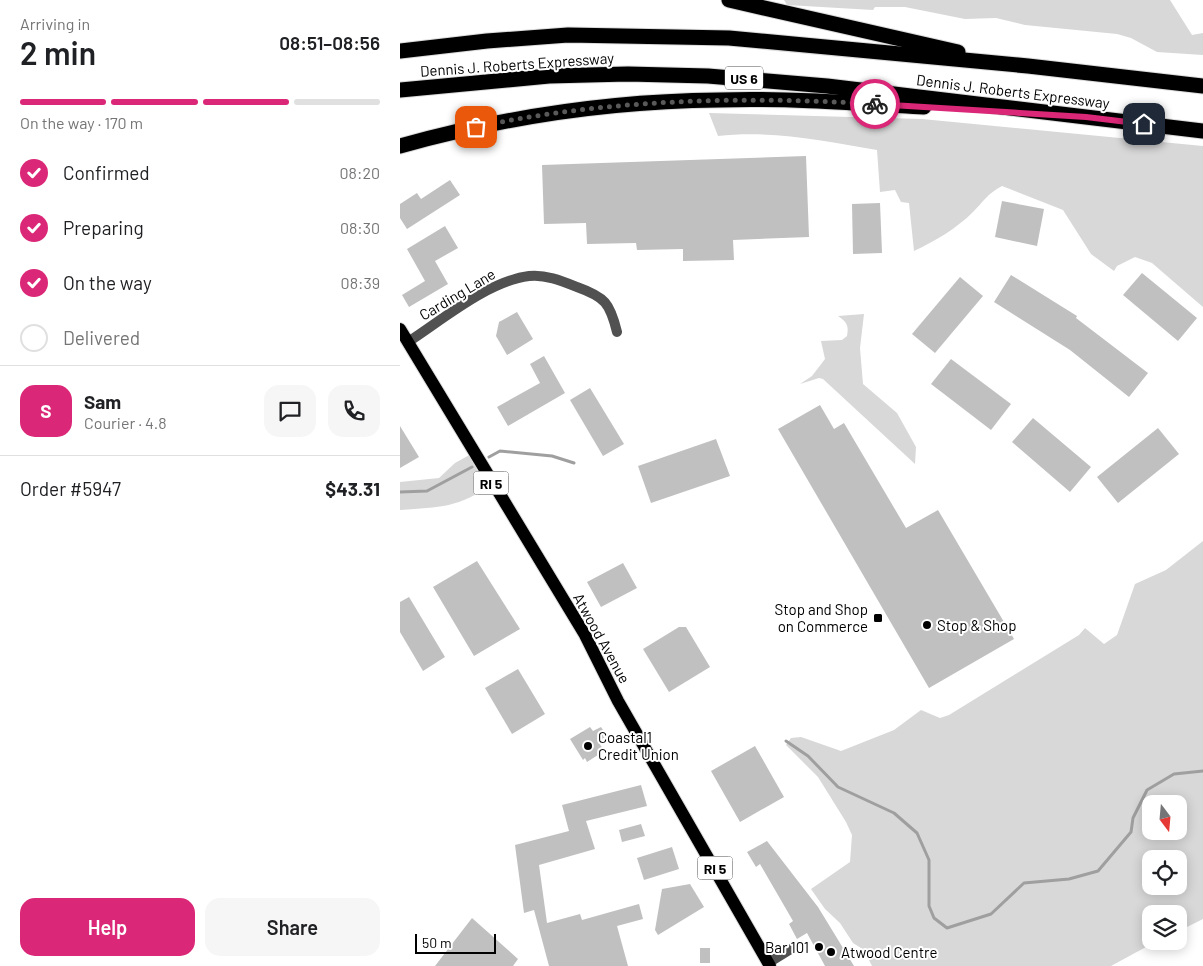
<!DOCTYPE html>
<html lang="en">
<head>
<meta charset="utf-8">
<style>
	:root { --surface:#fff; --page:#f6f6f6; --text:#202124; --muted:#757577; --line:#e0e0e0; --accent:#db2777 }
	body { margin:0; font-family:Barlow,sans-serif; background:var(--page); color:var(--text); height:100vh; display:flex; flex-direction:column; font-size:19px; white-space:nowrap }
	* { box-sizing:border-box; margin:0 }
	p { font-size:16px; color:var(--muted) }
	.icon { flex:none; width:28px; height:28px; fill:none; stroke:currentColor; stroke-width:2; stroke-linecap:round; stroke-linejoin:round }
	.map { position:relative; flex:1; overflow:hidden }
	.drawer { display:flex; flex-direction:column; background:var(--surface); width:400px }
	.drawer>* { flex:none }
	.needle { width:32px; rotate:164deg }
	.controls { position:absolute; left:742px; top:795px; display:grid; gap:10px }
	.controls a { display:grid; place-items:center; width:45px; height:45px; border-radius:10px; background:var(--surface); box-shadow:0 2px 12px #0003; font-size:25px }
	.scale { position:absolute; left:15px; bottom:12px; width:81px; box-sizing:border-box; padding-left:5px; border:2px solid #000; border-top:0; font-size:14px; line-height:18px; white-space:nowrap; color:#000; -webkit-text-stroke:4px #fff; paint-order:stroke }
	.pin { position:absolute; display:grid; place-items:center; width:42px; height:42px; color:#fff; margin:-21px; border-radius:10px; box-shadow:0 2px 8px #0006 }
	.courier { position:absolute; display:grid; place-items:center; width:50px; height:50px; margin:-25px; border:4px solid #db2777; border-radius:50%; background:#fff; color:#222; box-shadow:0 1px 6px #0007 }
	.summary em { font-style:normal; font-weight:600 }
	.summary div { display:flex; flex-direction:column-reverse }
	.summary { display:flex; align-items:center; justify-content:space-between; height:85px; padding:0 20px }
	h1 { font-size:32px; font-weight:600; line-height:38px }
	.bar { display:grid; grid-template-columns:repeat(4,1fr); gap:8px 5px; align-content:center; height:60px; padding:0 20px }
	.bar i { height:6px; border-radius:4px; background:var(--line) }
	.bar .selected { background:var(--accent) }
	.bar p { grid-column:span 4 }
	.line { display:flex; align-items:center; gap:12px; padding:0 20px; border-top:1px solid var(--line) }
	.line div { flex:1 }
	.round { display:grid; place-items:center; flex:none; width:52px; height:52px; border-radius:15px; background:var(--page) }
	ol { padding:0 20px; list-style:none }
	li { display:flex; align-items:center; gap:15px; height:55px }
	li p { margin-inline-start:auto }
	li .icon { padding:5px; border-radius:50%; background:var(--accent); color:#fff; stroke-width:4 }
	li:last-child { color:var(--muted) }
	li i { width:28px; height:28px; border:2px solid var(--line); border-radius:50% }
	.action { display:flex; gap:10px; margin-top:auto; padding:10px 20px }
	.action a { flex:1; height:58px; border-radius:15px; background:var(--accent); color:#fff; font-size:20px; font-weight:600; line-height:58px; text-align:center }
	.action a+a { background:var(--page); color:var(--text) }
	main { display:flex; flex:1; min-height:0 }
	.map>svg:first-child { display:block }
	.green { fill:#d8d8d8; fill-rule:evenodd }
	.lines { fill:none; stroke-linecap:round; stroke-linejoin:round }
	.stream { stroke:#9f9f9f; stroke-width:3 }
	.building { fill:#c0c0c0 }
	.primary-casing { stroke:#dbdbdb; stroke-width:14 }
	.highway-casing { stroke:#dbdbdb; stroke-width:17 }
	.street { stroke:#515151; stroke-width:10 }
	.primary { stroke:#000; stroke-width:12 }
	.highway { stroke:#000; stroke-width:15 }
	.done { stroke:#595959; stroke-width:5; stroke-dasharray:0 9 }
	.route { stroke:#db2777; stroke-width:6 }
	.poi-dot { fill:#000; stroke:#fff; stroke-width:2 }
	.labels { text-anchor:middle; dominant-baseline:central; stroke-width:4; stroke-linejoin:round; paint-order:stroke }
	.shield { fill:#fff; stroke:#4c4c4c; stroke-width:1 }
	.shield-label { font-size:14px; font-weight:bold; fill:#000 }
	.street-label { font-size:15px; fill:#000; stroke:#fff }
	.poi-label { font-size:15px; fill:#000; stroke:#fff; text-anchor:start }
</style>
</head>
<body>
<main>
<section class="drawer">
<div class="summary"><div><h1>2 min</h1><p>Arriving in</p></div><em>08:51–08:56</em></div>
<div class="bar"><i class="selected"></i><i class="selected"></i><i class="selected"></i><i></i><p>On the way · 170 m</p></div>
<ol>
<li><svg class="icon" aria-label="check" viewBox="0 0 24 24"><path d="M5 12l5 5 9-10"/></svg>Confirmed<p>08:20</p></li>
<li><svg class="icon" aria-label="check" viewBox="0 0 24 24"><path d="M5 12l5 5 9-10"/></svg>Preparing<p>08:30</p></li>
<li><svg class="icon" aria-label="check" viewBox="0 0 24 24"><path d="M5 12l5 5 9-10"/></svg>On the way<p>08:39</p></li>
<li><i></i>Delivered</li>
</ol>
<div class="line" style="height:90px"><b class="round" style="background:var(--accent);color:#fff">S</b><div><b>Sam</b><p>Courier · 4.8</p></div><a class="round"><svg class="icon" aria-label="chat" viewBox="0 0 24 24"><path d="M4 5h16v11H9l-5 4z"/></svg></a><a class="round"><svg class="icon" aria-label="phone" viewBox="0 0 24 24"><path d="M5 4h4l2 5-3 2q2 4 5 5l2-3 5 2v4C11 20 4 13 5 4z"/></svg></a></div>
<div class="line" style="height:65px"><div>Order #5947</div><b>$43.31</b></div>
<div class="action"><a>Help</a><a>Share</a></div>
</section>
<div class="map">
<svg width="803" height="966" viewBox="0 0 803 966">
	<rect width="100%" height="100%" fill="#fff"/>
	<g class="green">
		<polygon points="384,0 770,0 792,35 803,33 803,55 757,52 731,38 717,34 625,25 596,18 565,19 505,7 475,7 473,10 387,5"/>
		<path d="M309,113l213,6 281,27v161l-51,-44 -17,-6 -18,9 -3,5 -23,-17 -28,-44 -61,-24c-15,8 -18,15 -29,26 -17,17 -38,29 -59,39l-5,-48 -8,-1 -6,-12 -15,2 -3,-42c-54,-9 -105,-20 -159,-14z"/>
		<path d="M464,314l-4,34 3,36 34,29 19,34 -1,17 -92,-85 -4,-1 -19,6 12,-8 13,-17 -4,-18 21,-1 5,-4c2,-10 0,-14 -9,-20z"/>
		<path d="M73,453l19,31c-33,24 -52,23 -92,26v-28l39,-4 16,-15z"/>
		<path d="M803,541v378l-24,12v-17h-28v27h6l-46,25h-239l-8,-16 -11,-7 -13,-20 -15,-14 -14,-20 39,-27 2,-27 -6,-13 -28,-45 -32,-32 5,-7 10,-1 40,14 53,-21 27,-20 19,8 9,-3 130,-80 6,-7 19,16 13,-9 18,-51 31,-14zM751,804h28v27h-28zM751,859h28v27h-28z"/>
	</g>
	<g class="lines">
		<g class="stream">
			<polyline points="89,457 100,451 152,456 174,463"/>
			<polyline points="0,492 27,491 72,467"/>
			<polyline points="386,741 408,756 438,787 494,813 517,833 529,860 529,906 534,918 547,928 591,914 624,883 669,879 698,871 731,832 733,818 747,790 774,774 803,771"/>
		</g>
	</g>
	<g class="building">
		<polygon points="406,156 409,237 333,240 334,260 283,261 283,249 237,250 236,243 187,244 186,223 144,224 142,165"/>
		<polygon points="50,180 60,195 7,229 0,218 0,204 17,193 21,199"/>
		<polygon points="602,201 644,209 637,246 595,237"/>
		<polygon points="480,203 482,253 453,254 452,204"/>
		<polygon points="45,226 58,248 35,261 48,284 9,307 2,295 25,281 7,249"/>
		<polygon points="742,273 797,318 778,341 723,295"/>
		<polygon points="611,275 677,316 676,318 748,373 729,397 670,350 594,302"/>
		<polygon points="560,277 583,296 535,353 512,334"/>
		<polygon points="117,312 133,339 107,355 96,336 99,322"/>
		<polygon points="144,356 165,393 108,426 97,407 140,383 130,364"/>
		<polygon points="551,359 611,404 591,430 531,384"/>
		<polygon points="190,388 224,444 203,456 170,400"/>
		<polygon points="420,405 434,429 444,423 506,528 538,510 614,639 529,688 378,429"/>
		<polygon points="633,418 691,467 670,492 612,442"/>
		<polygon points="0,426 19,457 0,468"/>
		<polygon points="758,428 779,454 718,503 697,477"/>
		<polygon points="316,439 330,476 251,503 238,466"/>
		<polygon points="77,561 120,629 74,656 33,587"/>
		<polygon points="223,563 237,588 201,607 187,582"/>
		<polygon points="9,597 45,657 23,671 0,632 0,602"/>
		<polygon points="279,627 286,627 310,667 269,692 243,649"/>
		<polygon points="118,669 145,714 112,734 85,688"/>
		<polygon points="190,727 193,731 201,727 207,736 198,741 204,751 187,762 185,758 183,760 170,739"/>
		<polygon points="355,746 384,797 340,822 311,771"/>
		<polygon points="241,785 247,806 186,821 195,849 139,865 147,923 180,914 182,920 239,904 243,919 217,926 228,966 149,966 134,910 124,913 115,845 169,831 162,805"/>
		<polygon points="241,824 245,836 222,842 219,830"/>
		<polygon points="367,841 418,907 454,966 425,966 407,933 397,939 389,924 393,921 360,864 356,867 347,852"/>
		<polygon points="272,847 279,869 244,880 237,858"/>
		<polygon points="290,884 304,907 258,935 255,930 262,889"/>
		<polygon points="72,918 118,959 113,966 35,966"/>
		<rect x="300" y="948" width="10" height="15"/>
	</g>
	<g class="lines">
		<defs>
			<polyline id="primary" points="0,329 185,635 218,701 370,966"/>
			<g id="highway">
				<polyline points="329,0 558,52"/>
				<polyline points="0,51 87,41 168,35 329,38 628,66 803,86"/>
				<polyline points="0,90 149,76 228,74 308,76 427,86 803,131"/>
				<path d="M0,146c104,-29 211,-45 319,-46 69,-2 137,3 205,7"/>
			</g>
		</defs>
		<use href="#primary" class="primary-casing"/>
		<use href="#highway" class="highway-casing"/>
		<g class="street">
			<path d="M8,342c34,-22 80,-61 121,-66 16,-2 33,5 48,11 28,10 33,16 40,45"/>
			<polyline points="368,963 394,947"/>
		</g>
		<use href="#primary" class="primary"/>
		<use href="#highway" class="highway"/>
	</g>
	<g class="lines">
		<path class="done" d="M76,127c132,-28 265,-31 399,-23"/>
		<polyline class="route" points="475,104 686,117 744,124"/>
	</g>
	<g class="poi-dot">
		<rect x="473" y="613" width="10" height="10" rx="2.5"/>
		<circle cx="527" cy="625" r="5"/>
		<circle cx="188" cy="746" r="5"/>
		<circle cx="419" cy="947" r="5"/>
		<circle cx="431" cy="952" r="5"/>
	</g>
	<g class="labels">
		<g class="shield">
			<rect x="325" y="66.5" width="38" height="23" rx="4"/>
			<rect x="73.5" y="471.5" width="35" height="23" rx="4"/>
			<rect x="297.5" y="856.5" width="35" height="23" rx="4"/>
		</g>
		<g class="shield-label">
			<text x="344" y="78">US 6</text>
			<text x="91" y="483">RI 5</text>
			<text x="315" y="868">RI 5</text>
		</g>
		<g class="street-label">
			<text transform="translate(117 64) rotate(-4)">Dennis J. Roberts Expressway</text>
			<text transform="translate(613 91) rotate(7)">Dennis J. Roberts Expressway</text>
			<text transform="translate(57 294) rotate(-31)">Carding Lane</text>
			<text transform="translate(202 638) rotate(61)">Atwood Avenue</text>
		</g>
		<g class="poi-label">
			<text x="468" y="609" text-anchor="end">Stop and Shop<tspan x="468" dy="17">on Commerce</tspan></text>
			<text x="537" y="625">Stop &amp; Shop</text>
			<text x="198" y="737">Coastal1<tspan x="198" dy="17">Credit Union</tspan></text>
			<text x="409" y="947" text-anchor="end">Bar 101</text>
			<text x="441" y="952">Atwood Centre</text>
		</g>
	</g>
</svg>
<div class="controls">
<a><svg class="needle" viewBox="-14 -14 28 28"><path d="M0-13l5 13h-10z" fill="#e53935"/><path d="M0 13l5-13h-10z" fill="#757577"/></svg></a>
<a><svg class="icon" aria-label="locate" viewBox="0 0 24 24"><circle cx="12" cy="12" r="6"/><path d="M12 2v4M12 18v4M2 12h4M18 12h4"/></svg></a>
<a><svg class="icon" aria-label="layers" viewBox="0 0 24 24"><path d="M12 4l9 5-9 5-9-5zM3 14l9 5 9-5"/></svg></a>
</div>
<div class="scale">50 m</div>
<div class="pin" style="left:76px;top:127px;background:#ea580c"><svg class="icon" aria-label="bag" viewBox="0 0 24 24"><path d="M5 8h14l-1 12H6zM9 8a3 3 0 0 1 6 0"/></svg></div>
<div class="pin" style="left:744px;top:124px;background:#1f2937"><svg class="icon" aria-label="home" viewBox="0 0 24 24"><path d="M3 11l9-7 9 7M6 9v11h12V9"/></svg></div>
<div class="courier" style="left:475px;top:104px"><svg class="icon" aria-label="bike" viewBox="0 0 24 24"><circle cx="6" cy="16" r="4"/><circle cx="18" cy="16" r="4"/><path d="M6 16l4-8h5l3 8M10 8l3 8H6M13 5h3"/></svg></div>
</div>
</main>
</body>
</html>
